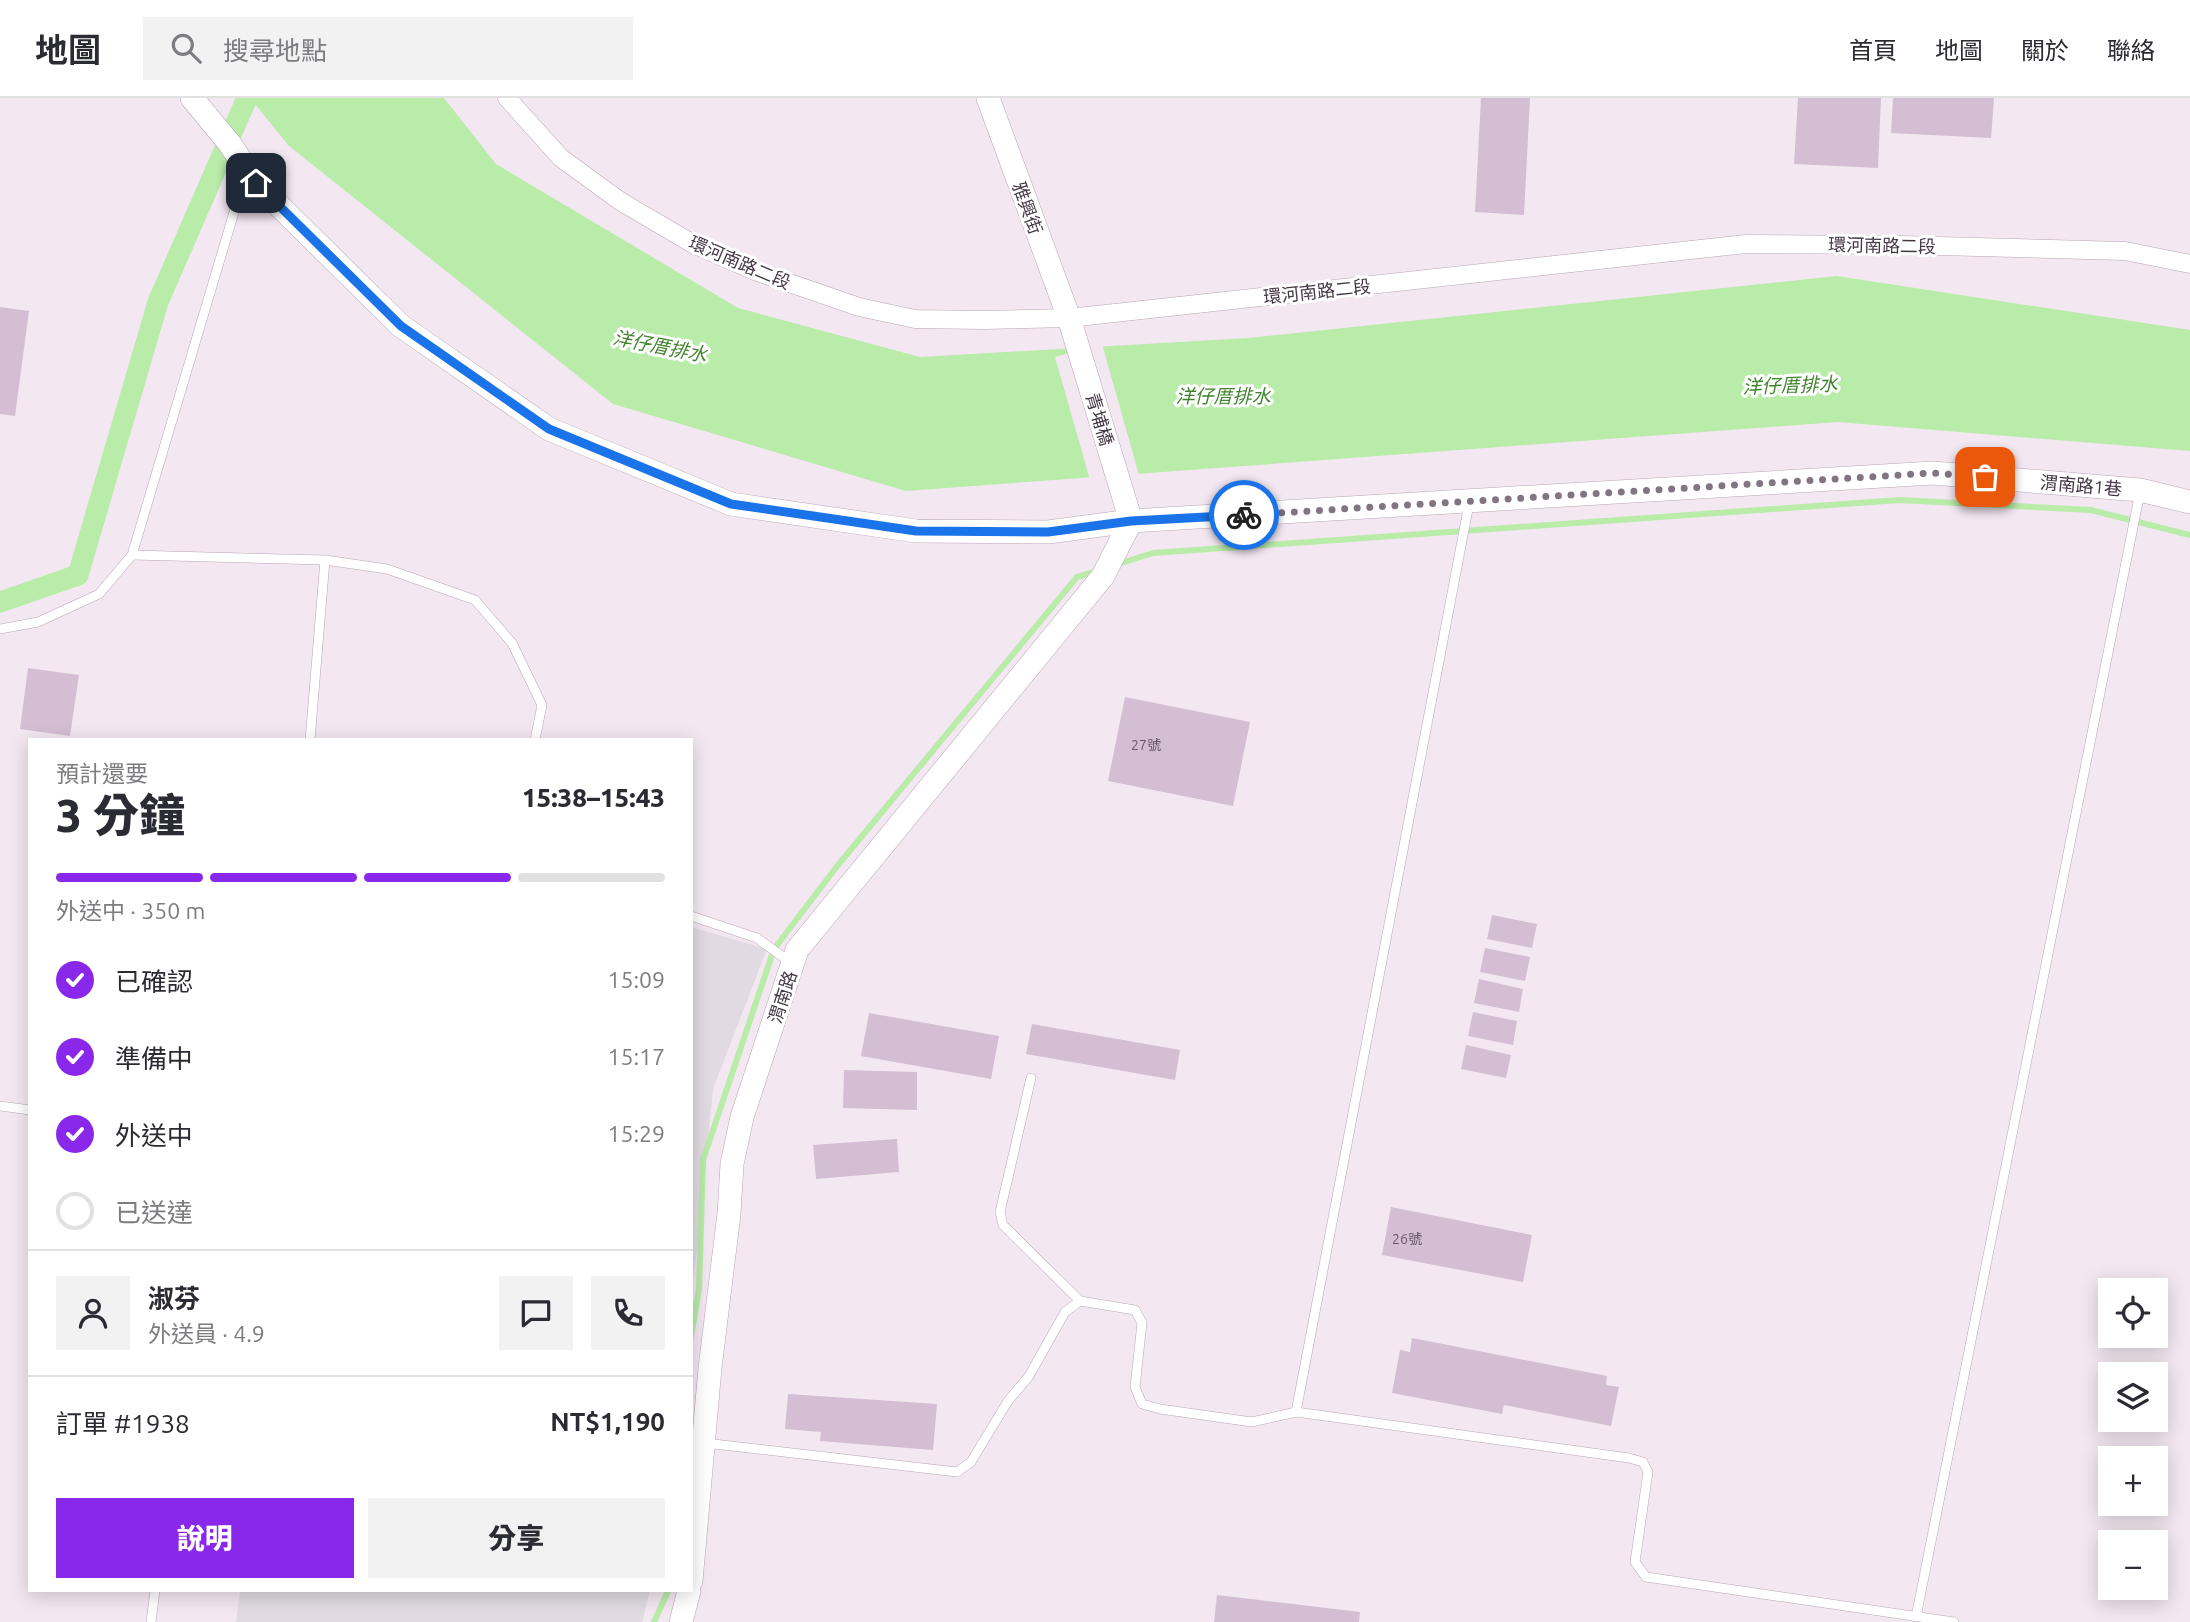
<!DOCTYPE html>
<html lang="zh-TW">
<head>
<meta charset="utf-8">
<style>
	:root { --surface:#fff; --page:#f2f2f3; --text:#2b2b33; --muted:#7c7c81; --line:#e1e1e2; --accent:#8928ea }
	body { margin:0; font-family:Ubuntu,"Noto Sans TC",sans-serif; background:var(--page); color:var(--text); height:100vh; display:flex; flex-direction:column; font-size:26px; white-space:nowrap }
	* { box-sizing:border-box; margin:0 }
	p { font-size:23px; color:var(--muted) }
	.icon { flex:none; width:38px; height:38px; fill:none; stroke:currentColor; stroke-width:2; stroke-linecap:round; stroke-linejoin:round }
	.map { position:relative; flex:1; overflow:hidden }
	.sheet { position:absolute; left:28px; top:640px; width:665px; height:854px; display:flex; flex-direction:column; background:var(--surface); border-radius:0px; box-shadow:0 4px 18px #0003 }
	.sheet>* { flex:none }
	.buttons { position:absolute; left:2098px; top:1180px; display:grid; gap:14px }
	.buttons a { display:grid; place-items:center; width:70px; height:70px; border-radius:0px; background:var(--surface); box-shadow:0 4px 18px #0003; font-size:35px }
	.pin { position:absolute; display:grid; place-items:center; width:60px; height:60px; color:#fff; margin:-30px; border-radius:14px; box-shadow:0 4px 10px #0006 }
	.courier { position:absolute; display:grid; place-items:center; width:70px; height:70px; margin:-35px; border:5px solid #1a73e8; border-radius:50%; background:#fff; color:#222; box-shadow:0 2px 9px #0007 }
	.head em { font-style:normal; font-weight:800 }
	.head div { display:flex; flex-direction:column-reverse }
	.head { display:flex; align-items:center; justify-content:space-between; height:119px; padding:0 28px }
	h1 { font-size:46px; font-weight:800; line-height:52px }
	.bar { display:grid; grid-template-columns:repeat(4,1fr); gap:10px 7px; align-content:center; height:84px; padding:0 28px }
	.bar i { height:9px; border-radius:5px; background:var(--line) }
	.bar .current { background:var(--accent) }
	.bar p { grid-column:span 4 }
	.line { display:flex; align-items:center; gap:18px; padding:0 28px; border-top:2px solid var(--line) }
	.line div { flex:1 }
	.round { display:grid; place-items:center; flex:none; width:74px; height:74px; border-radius:0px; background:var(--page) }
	ol { padding:0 28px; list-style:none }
	li { display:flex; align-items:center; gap:21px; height:77px }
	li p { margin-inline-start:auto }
	li .icon { padding:7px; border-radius:50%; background:var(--accent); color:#fff; stroke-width:4 }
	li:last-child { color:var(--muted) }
	li i { width:38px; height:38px; border:4px solid var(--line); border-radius:50% }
	.button { display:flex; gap:14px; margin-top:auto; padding:14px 28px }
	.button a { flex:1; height:80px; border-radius:0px; background:var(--accent); color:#fff; font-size:28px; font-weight:800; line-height:80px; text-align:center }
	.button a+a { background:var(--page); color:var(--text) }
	header { display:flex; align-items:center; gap:42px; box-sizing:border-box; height:98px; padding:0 35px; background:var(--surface); border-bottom:2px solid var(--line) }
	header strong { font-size:33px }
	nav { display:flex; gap:38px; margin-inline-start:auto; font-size:24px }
	.search { width:490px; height:63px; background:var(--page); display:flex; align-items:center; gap:18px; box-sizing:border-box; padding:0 24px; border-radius:0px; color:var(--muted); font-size:26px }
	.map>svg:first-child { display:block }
	.industrial { fill:#e1dae2 }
	.water { fill:#b9eba9 }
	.pier { fill:#f3e8f2 }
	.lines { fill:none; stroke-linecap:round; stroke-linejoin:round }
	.stream { stroke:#b9eba9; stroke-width:6 }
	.canal { stroke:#b9eba9; stroke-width:21 }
	.building { fill:#d3bed4 }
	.service-casing { stroke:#b8a5b7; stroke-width:10 }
	.minor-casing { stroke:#b8a5b7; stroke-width:19 }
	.tertiary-casing { stroke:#b8a5b7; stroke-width:24 }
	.service { stroke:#fff; stroke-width:9 }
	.minor { stroke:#fff; stroke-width:18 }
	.tertiary { stroke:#fff; stroke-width:23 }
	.done { stroke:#827582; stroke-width:7; stroke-dasharray:0 12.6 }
	.route { stroke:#1a73e8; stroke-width:9 }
	.labels { text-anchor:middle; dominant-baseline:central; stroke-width:6; stroke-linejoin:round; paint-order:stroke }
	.number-label { font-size:14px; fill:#68596a }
	.street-label { font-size:18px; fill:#453746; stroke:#fff }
	.water-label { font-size:19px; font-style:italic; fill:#42842e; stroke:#fff }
</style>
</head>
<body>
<header>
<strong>地圖</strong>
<div class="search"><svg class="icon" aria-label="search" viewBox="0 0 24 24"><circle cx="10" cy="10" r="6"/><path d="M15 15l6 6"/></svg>搜尋地點</div>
<nav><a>首頁</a><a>地圖</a><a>關於</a><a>聯絡</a></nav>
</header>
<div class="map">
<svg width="2190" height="1524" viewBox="0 0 2190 1524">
	<rect width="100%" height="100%" fill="#f3e8f2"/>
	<g class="industrial">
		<polygon points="691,829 767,851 713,991 700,1130 691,1198"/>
		<polygon points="240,1493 650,1493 642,1524 236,1524"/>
	</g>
	<polygon class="water" points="250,0 444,0 496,66 738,210 920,259 1248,240 1837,178 2190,232 2190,353 1838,324 906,393 613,306 289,48"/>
	<polygon class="pier" points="1102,246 1139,377 1090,382 1055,259"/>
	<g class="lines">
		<g class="stream">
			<polyline points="1115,467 1153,455 1900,402 2091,412 2190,437"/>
			<polyline points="691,1238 699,1192 703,1062 774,851 838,767 1077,479 1098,473"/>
			<polyline points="654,1524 668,1493"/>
		</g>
		<polyline class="canal" points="0,504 78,477 158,204 247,0"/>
	</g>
	<g class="building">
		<polygon points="1481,0 1530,0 1524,117 1475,114"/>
		<polygon points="1798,0 1881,0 1878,70 1794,66"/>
		<polygon points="1893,0 1994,0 1991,40 1891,35"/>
		<polygon points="0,209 29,213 15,318 0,316"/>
		<polygon points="28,570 79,577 70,638 20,631"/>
		<polygon points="1125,599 1250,624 1233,708 1108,683"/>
		<polygon points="1492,817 1537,826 1532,850 1487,841"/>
		<polygon points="1485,850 1530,859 1525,883 1480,874"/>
		<polygon points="1479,881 1523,891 1519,914 1474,905"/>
		<polygon points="1473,914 1517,923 1513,947 1468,938"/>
		<polygon points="869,915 999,938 991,981 861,958"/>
		<polygon points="1032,926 1180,952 1175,982 1026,956"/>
		<polygon points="1466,947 1511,957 1506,980 1461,971"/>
		<polygon points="844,972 917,974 917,1012 843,1010"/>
		<polygon points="897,1041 899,1074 816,1081 813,1047"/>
		<polygon points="1391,1109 1532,1137 1523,1184 1382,1157"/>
		<polygon points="1412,1240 1607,1278 1606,1287 1619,1289 1611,1328 1504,1307 1502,1316 1392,1295 1400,1252 1410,1254"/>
		<polygon points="788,1296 937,1306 933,1352 820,1343 821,1334 785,1331"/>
		<polygon points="1217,1497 1360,1514 1359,1524 1214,1524"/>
	</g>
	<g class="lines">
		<defs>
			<g id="service">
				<polyline points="254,86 238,101 132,457 325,462 310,642"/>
				<polyline points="325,462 387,471 475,502 512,545 542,607 535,642"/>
				<polyline points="0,531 38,524 99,496 132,457"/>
				<polyline points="691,818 757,840 790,864"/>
				<polyline points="1031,980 1000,1114 1003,1127 1080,1203"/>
				<polyline points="0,1008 30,1012"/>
				<polyline points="1296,1314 1469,406"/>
				<polyline points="705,1345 957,1374 971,1364 1008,1303 1029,1278 1065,1214 1080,1203 1135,1212 1142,1225 1135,1289 1142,1306 1160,1311 1252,1324 1296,1314 1629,1360 1643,1364 1648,1374 1635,1464 1646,1479 1954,1524"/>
				<polyline points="1916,1519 2140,394"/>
				<polyline points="151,1524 155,1493"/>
			</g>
			<polyline id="minor" points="507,0 561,60 620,103 693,146 755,173 859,209 915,221 983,222 1069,220 1746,146 1901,147 2125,153 2190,166"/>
			<g id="tertiary">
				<polyline points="192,0 230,46 256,85 401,228 549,331 731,406 916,433 1048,434 1131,423 1933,375 2140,392 2190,404"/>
				<polyline points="988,0 1069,220 1131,423"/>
				<polyline points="691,1483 710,1270 729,1116 732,1066 742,1019 797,852 1103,478 1131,423"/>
				<polyline points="681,1524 689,1493"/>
			</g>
		</defs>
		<use href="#service" class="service-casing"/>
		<use href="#minor" class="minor-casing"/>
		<use href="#tertiary" class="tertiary-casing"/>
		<use href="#service" class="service"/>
		<use href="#minor" class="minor"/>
		<use href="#tertiary" class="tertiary"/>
	</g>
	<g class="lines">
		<polyline class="done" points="1244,417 1933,375 1985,379"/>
		<polyline class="route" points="256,85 401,228 549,331 731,406 916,433 1048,434 1131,423 1244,417"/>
	</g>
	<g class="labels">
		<g class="number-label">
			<text x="1146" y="647">27號</text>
			<text x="1407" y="1141">26號</text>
		</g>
		<g class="street-label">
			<text transform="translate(1028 110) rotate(70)">雅興街</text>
			<text transform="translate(1882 147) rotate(1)">環河南路二段</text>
			<text transform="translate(740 164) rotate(23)">環河南路二段</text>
			<text transform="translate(1317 193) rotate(-6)">環河南路二段</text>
			<text transform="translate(1100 321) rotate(73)">青埔橋</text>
			<text transform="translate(2081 387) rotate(5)">渭南路1巷</text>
			<text transform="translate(782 899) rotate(-72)">渭南路</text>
		</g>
		<g class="water-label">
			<text transform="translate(660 248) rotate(11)">洋仔厝排水</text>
			<text transform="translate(1790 287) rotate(-2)">洋仔厝排水</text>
			<text x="1223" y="298">洋仔厝排水</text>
		</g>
	</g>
</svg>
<div class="buttons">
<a><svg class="icon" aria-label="locate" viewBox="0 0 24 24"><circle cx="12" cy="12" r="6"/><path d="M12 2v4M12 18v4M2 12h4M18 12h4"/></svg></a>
<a><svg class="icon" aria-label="layers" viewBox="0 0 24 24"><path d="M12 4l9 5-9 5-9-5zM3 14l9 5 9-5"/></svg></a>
<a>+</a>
<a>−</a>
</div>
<div class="pin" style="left:1985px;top:379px;background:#ea580c"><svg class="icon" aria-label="bag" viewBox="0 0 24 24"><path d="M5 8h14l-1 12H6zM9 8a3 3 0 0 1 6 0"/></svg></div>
<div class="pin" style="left:256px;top:85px;background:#1f2937"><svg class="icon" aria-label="home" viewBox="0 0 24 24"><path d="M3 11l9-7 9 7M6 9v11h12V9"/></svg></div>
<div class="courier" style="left:1244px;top:417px"><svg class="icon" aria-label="bike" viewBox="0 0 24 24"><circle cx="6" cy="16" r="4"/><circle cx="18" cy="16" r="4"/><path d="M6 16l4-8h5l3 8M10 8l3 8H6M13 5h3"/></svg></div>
<section class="sheet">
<div class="head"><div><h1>3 分鐘</h1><p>預計還要</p></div><em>15:38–15:43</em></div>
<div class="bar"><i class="current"></i><i class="current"></i><i class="current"></i><i></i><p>外送中 · 350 m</p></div>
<ol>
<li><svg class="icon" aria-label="check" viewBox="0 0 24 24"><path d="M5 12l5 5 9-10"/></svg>已確認<p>15:09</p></li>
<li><svg class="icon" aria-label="check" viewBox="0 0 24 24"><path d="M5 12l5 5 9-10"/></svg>準備中<p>15:17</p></li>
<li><svg class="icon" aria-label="check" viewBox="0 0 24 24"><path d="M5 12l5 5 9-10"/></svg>外送中<p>15:29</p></li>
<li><i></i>已送達</li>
</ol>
<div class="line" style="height:126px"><a class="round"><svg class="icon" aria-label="person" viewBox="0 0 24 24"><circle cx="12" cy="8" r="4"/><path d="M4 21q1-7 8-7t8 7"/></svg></a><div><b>淑芬</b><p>外送員 · 4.9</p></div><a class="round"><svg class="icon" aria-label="chat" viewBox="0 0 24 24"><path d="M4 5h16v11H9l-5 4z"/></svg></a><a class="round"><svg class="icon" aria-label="phone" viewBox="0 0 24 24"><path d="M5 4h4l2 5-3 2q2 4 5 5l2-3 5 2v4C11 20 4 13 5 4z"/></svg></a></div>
<div class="line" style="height:91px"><div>訂單 #1938</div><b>NT$1,190</b></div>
<div class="button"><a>說明</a><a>分享</a></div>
</section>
</div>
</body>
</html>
